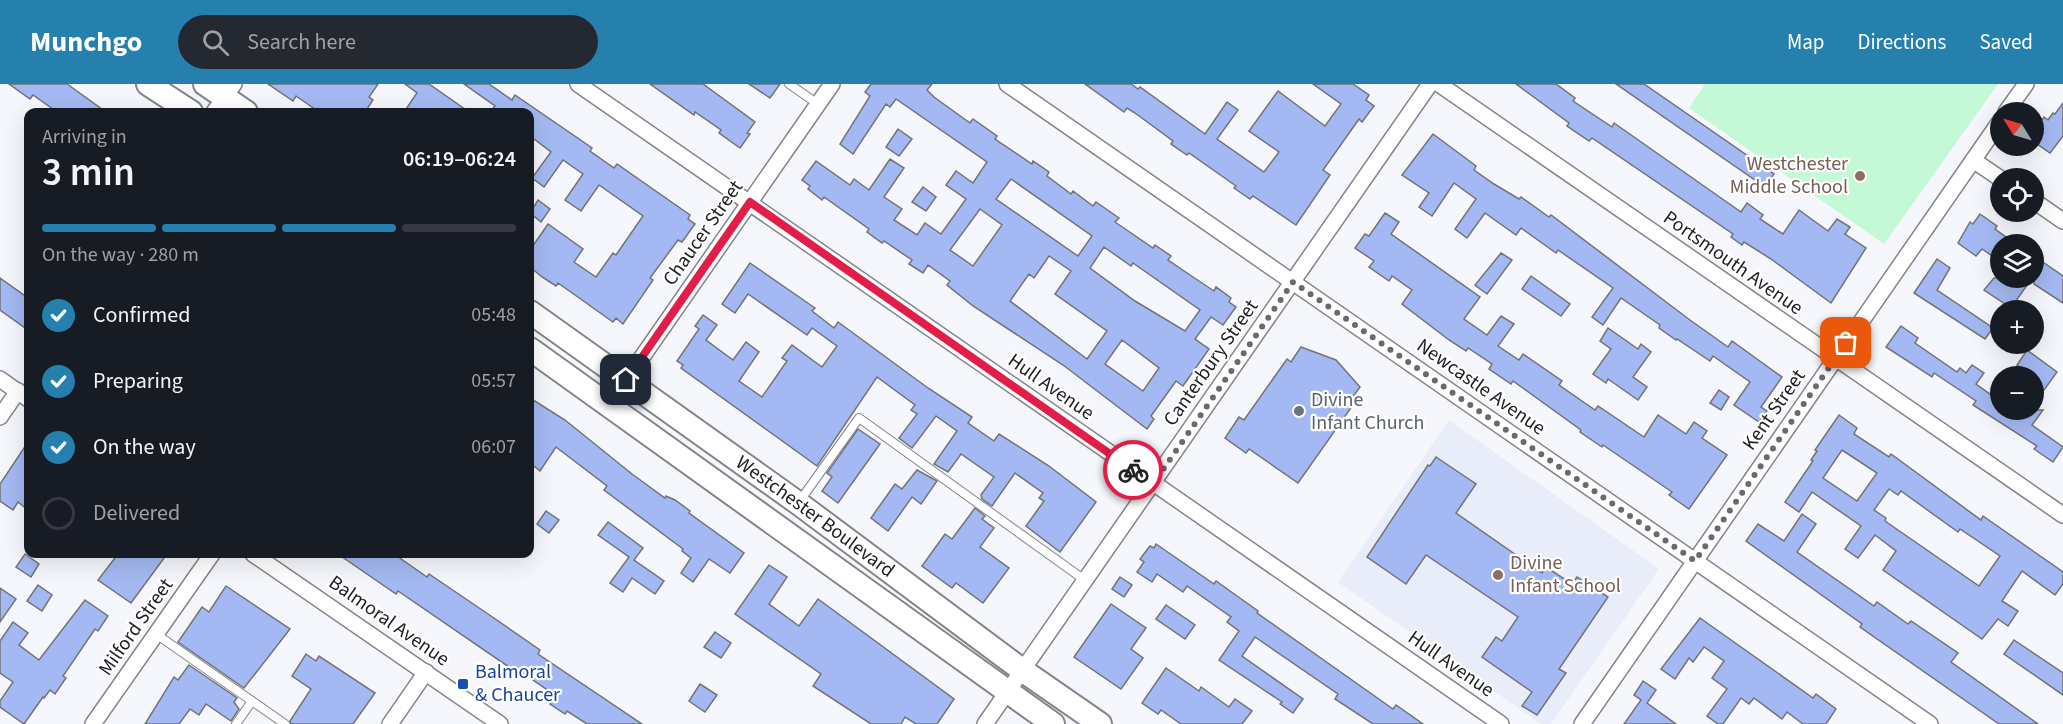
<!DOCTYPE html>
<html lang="en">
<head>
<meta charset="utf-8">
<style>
	:root { --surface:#171b24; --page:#242831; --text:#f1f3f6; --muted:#9ea1a6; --line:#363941; --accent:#2580ae }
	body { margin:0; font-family:"Source Sans 3",sans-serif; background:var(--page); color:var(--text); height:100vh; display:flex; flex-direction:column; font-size:22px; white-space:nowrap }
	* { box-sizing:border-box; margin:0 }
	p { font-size:20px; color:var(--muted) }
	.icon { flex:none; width:33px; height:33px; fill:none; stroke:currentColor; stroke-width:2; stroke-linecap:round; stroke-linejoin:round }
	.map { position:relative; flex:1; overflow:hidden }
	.sheet { position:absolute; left:24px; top:24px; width:510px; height:450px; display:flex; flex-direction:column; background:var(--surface); border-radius:12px; box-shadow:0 6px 24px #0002 }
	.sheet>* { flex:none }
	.needle { width:39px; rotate:307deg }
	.buttons { position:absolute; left:1990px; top:18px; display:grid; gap:12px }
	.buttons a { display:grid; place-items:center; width:54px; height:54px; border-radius:50%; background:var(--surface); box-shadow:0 6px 24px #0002; font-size:30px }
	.pin { position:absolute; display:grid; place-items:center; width:51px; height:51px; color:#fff; margin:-26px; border-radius:12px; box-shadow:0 3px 9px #0006 }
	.courier { position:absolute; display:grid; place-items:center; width:60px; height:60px; margin:-30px; border:4px solid #e11d48; border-radius:50%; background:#fff; color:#222; box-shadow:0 2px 8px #0007 }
	.summary em { font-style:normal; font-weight:600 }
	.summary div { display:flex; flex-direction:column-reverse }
	.summary { display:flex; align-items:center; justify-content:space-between; height:102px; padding:0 18px }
	h1 { font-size:39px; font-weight:600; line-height:45px }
	.bar { display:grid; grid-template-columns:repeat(4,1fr); gap:9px 6px; align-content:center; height:72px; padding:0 18px }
	.bar i { height:8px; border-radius:4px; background:var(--line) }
	.bar .current { background:var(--accent) }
	.bar p { grid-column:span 4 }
	ol { padding:0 18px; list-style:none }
	li { display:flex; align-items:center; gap:18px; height:66px }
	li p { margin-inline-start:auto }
	li .icon { padding:6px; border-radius:50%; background:var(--accent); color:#fff; stroke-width:4 }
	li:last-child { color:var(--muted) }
	li i { width:33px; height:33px; border:3px solid var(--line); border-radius:50% }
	header { display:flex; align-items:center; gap:36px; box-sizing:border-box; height:84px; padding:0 30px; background:var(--accent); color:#fff }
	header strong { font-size:28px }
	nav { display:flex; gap:33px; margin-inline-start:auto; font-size:21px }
	.search { width:420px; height:54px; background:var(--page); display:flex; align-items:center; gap:15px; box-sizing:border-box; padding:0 21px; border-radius:33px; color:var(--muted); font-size:22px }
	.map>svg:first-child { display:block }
	.built { fill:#e8edf9 }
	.green { fill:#c5f8d6 }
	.building { fill:#a4b9f3; stroke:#727378; stroke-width:1.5; fill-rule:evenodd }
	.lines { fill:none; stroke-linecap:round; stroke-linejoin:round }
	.lane-casing { stroke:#838589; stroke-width:10 }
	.street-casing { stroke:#838589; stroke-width:18 }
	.secondary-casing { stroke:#838589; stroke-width:26 }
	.lane { stroke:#fff; stroke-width:8 }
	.street { stroke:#fff; stroke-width:15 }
	.secondary { stroke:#fff; stroke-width:22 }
	.done { stroke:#696a6c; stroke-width:6; stroke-dasharray:0 10.8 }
	.route { stroke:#e11d48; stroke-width:8 }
	.education-dot { fill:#8d6e63; stroke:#fff; stroke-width:2 }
	.worship-dot { fill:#6b7280; stroke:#fff; stroke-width:2 }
	.transit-dot { fill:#1a4fb4; stroke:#fff; stroke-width:2 }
	.labels { text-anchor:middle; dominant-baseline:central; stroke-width:4.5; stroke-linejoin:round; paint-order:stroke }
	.education-label { font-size:20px; fill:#785e54; stroke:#fff; text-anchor:end }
	.street-label { font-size:20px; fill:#1d1e1f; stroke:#fff }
	.worship-label { font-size:20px; fill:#5b616d; stroke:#fff; text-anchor:start }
	.transit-label { font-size:20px; fill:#164399; stroke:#fff; text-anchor:start }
</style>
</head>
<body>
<header>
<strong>Munchgo</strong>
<div class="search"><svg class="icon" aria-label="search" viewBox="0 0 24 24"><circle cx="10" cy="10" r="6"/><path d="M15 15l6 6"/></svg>Search here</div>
<nav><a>Map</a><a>Directions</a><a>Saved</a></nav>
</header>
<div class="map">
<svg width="2063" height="640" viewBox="0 0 2063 640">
	<rect width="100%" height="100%" fill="#f5f7fc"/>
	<polygon class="built" points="1449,336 1659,485 1551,640 1541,640 1338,498"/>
	<polygon class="green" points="1705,0 1998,0 1884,160 1689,24"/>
	<g class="building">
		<polygon points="9,0 67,0 106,28 57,28 33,11 30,15"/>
		<polygon points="268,0 378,0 369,13 373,16 365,28 319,28 296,12 293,17"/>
		<polygon points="405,0 429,0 469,28 404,28 417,9"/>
		<polygon points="464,0 489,0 512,16 515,11 592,64 590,67 614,84 617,80 690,131 688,135 695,140 682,158 678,156 650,194 653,196 623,240 616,234 613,238 558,199 556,202 542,193 530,183 530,166 548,140 583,165 574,178 596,193 613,169 616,171 643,132 599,101 581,127 565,116 583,90 563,76 544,103 532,94 551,68 530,52 530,28 490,28 495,22"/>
		<polygon points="650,0 703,0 755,38 747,49 750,50 740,64 719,49 721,46 695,28 694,31"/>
		<polygon points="749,0 780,0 770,14"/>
		<path d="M871,0h61l-5,6 7,7 36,26 3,-4 24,17 -2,3 37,25 1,-3 16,11 -2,4 24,18 2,-3 20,15 3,-4 23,16 -4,4 38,26 2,-3 16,11 -3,4 25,17 21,14 2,-4 15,11 -2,4 7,5 -13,18 -12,-8 -16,22 14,10 -26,37 -7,-5 -25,35 3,3 -7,10 -84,-64 -90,-59 -26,-21 3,-4 -22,-16 -5,8 -14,-9 3,-4 -28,-19 -2,2 -15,-11 2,-3 -45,-32 -2,3 -14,-11 2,-3 -8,-6 14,-19 34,24 4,-6 15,11 21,-31 14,9 -20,29 18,12 -8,11 23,15 8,-12 16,11 25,-35 -20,-14 10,-14 17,12 14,-21 -91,-63 -6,8 -4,-3 -33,50 -13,-10 30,-48 -5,-4zM1011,95l81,57 -14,20 -82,-57zM980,125l22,16 -29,41 -23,-16zM1104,163l27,19 2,-3 67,47 -15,21 -50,-30 -45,-33zM1049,172l22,15 -16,23 52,37 -20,28 -77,-58 19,-27 5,4zM1122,256l37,28 -16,23 -38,-27z"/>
		<polygon points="1085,0 1131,0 1138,5 1140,3 1205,50 1227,18 1238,26 1217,55 1264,88 1279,68 1249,47 1278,7 1325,42 1341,20 1313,0 1353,0 1369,11 1366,16 1374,22 1362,38 1359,35 1323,86 1330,91 1296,141 1253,112 1250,115 1234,104 1236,102 1189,69 1187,71 1171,60 1173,57 1135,29 1127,24 1124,28"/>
		<polygon points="1516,0 1556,0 1575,14 1573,17 1612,43 1614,39 1741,128 1747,119 1763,131 1760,135 1783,150 1799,126 1828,147 1837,135 1850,143 1845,150 1866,164 1831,219 1771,175 1744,158 1742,161 1731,153 1733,150 1592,54 1589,57 1567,42 1569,39"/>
		<polygon points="1616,0 1644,0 1774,90 1765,103"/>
		<polygon points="2063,19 2063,52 2050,69 2037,60 2040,55 2034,47 2044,33 2048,36 2053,29 2055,30"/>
		<polygon points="898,45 912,55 899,72 886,63"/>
		<polygon points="1433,50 1476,82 1474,86 1494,100 1519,115 1521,113 1549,133 1551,131 1690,236 1728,263 1732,257 1782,293 1761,323 1767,327 1759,338 1734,321 1750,298 1713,272 1710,277 1677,255 1676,256 1659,244 1660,241 1621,214 1603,241 1592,233 1613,204 1558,166 1556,169 1521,144 1516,151 1485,129 1467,154 1455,145 1476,115 1454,99 1432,132 1419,123 1429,109 1402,91"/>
		<polygon points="923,103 936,113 926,127 912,118"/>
		<polygon points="538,116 550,125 541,138 530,129"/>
		<polygon points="1385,129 1399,138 1391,150 1480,213 1464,235 1487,251 1501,232 1514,240 1498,262 1519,276 1523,270 1562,297 1559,301 1595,326 1598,322 1644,353 1658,331 1686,350 1694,338 1707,347 1702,354 1727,371 1689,425 1669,411 1672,408 1603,361 1602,363 1580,348 1581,346 1513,297 1511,300 1489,285 1492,280 1468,264 1466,267 1449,256 1402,220 1412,206 1392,192 1389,197 1369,183 1374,177 1355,164 1365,150 1369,152"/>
		<polygon points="1980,130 1997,142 1995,145 2016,160 2001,160 2001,178 1982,165 1976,172 1958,159 1970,138 1973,140"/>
		<polygon points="1501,169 1512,176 1487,210 1475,201"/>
		<polygon points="2034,172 2063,192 2063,219 2034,200"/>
		<polygon points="1937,175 1950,184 1937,206 1993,244 1985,255 1914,209"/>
		<polygon points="750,179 815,224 812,227 834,244 838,238 928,304 972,333 968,339 994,357 999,350 1049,382 1096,418 1060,468 1026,442 1044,417 1039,414 1043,409 1015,389 992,422 982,415 981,411 994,393 961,370 948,388 934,380 957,347 936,332 912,364 899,354 917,330 911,326 915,321 877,293 817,382 681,284 683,281 677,277 699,245 695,242 703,231 717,241 706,256 733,276 746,258 759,268 739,297 762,313 787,277 782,274 792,261 822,283 837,262 812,244 807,251 748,210 735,229 722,220"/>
		<polygon points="1531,192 1570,220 1561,232 1522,205"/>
		<polygon points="0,194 28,214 28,246 0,226"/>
		<polygon points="1994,194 2032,194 2011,224 1984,206"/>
		<polygon points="1901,242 1918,254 1915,259 1957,288 1960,284 1966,289 1972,281 1984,289 1976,300 2001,318 2001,326 2043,326 2032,341 2063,363 2053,378 2034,365 2037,362 1973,321 1976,317 1934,289 1932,293 1886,263"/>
		<polygon points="1608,244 1638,265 1641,260 1651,268 1633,293 1647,303 1638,316 1608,295 1606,299 1593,290 1611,265 1600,257"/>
		<polygon points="1301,263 1336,276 1360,303 1349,318 1353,321 1298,399 1249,365 1246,369 1225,354 1239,333 1244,336 1287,275 1291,278"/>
		<polygon points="2027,266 2057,288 2034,320 2034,292 2017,281"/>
		<polygon points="1719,306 1729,313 1721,326 1710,319"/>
		<polygon points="530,314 565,336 632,390 665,414 666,412 675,416 690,427 689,429 744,469 730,489 709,475 693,498 681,489 691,474 682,467 683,465 604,406 607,402 556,363 540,387 530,379"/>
		<path d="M1839,331l18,13 -3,6 35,23 2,-3 90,66 2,-4 80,56v12l-8,11 -33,-24 -20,30 16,10 -10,15 -10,-7 -16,20 -99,-69 13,-19 -21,-16 -17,23 -13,-9 16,-23 -49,-34 -13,20 -14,-10 28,-41 -2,-1 6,-9 -2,-1zM1842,366l35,23 -20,28 -34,-23zM1889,405l9,6 3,-4 57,41 2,-3 40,27 -21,30 -94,-65 1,-3 -12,-8z"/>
		<polygon points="858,345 880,360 838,419 822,407 832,393 827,389"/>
		<polygon points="28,358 28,426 18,418 13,426 0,417 0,400"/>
		<polygon points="1436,373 1476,400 1456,429 1542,489 1546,483 1572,500 1577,493 1608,513 1559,585 1566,589 1537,631 1522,622 1532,608 1482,573 1496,553 1502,557 1518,533 1426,471 1406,500 1367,473 1428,381 1430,382"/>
		<polygon points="917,386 937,397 921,420 912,413 888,447 871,434 895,400 902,405"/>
		<polygon points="975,424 985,432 982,435 994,444 980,463 1009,484 983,519 956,499 952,504 922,482 945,450 952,455"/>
		<polygon points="546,427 559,436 549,449 537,440"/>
		<polygon points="1802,430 1816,440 1797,468 1874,522 1877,518 1908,540 1911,537 1958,569 1951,578 2038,640 1999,640 1860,543 1862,540 1746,457 1758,440 1784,457"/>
		<polygon points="608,438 643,464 634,476 664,497 655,510 632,494 623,508 610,499 629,473 598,451"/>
		<polygon points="1156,460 1214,500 1216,497 1258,527 1257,529 1393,625 1396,621 1423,640 1373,640 1335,615 1338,610 1255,553 1242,572 1303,615 1293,629 1280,620 1282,618 1219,576 1239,547 1227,538 1231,533 1187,502 1183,508 1157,490 1152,498 1137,488 1144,478 1140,475 1150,462 1154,464"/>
		<polygon points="25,470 39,480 31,493 16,483"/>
		<polygon points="118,470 167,470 131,519 98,496"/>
		<polygon points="338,470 394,470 427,493 429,490 491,532 540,566 538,570 642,640 587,640 567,627 565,630 550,620 556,612 524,590 522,592 398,507 396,510"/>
		<polygon points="769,481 787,493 769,520 799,542 818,515 954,615 937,640 916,640 905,633 901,640 871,640 813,602 821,590 735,530"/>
		<polygon points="1120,493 1132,501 1124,513 1112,505"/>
		<polygon points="38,501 52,511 42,527 27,517"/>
		<polygon points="226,502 290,545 244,604 178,558 202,523 209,528"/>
		<polygon points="0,504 16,515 0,538"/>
		<polygon points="85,516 108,532 98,547 95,545 63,592 66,594 55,610 50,606 44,614 43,613 24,640 0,623 0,617 13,598 0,589 0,557 13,538 28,549 19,561 39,576"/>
		<polygon points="1111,520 1146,544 1131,565 1143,574 1121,605 1074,573"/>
		<polygon points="1166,521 1195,541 1185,555 1156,535"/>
		<polygon points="1700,534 1813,614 1816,610 1836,625 1826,640 1803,640 1787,628 1782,635 1754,614 1749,620 1741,614 1723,640 1718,640 1707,632 1727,605 1712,594 1724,577 1704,563 1693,578 1689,574 1675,595 1661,585"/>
		<polygon points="715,548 731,559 721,574 704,563"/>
		<polygon points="2014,556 2063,589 2063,611 2004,570"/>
		<polygon points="306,570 316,577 319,572 375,609 353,640 291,640 290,637 311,605 292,592"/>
		<polygon points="189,581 237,614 234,618 239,625 231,637 206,620 199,631 190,625 179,640 145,640 174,593 178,596"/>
		<polygon points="1166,584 1199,607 1201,603 1229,623 1235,615 1252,627 1242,640 1181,640 1161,626 1158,630 1142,619"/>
		<polygon points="1643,597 1656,606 1647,619 1676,640 1624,640 1641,616 1634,611"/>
		<polygon points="700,600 717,611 705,628 689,617"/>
	</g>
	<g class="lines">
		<defs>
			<g id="lane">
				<polyline points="789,0 818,20"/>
				<polyline points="799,418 859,334 1086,497"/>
				<polyline points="156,550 285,640"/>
				<polyline points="236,640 252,617"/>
			</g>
			<g id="street">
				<polyline points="578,0 1501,640"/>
				<polyline points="1007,0 1930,640"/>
				<polyline points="1439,0 2063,431"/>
				<polyline points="214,28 234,0"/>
				<polyline points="2006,28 2026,0"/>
				<polyline points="1973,76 2001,95"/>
				<polyline points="2034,117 2063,137"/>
				<polyline points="0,295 28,315"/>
				<polyline points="608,322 832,0"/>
				<polyline points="0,333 18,307"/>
				<polyline points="253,470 500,640"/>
				<polyline points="93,640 212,470"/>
				<polyline points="390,640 426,588"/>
				<polyline points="985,640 1430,0"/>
				<polyline points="1582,640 2001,36"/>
			</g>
			<g id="secondary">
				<polyline points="148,0 191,28"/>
				<polyline points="205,0 246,28"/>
				<path id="s1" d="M530,228l268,191 224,167 78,54"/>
				<polyline points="530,265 1053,640"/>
			</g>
		</defs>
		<use href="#lane" class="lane-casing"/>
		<use href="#street" class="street-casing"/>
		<use href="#secondary" class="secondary-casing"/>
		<use href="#lane" class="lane"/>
		<use href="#street" class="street"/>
		<use href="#secondary" class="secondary"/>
	</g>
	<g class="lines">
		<polyline class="done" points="1133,386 1153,400 1293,198 1695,477 1846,259"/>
		<polyline class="route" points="626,296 750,118 1133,386"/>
	</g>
	<g class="education-dot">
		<circle cx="1860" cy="92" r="6"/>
		<circle cx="1498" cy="491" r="6"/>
	</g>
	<circle class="worship-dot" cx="1299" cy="327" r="6"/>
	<rect class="transit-dot" x="457" y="594" width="12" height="12" rx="3"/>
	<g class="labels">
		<g class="education-label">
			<text x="1848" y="80">Westchester<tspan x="1848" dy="23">Middle School</tspan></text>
			<text x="1510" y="479" text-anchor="start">Divine<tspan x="1510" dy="23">Infant School</tspan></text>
		</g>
		<g class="street-label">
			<text transform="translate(703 149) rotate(-55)">Chaucer Street</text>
			<text transform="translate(1733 179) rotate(35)">Portsmouth Avenue</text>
			<text transform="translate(1211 279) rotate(-55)">Canterbury Street</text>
			<text transform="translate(1051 303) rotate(35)">Hull Avenue</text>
			<text transform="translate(1481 303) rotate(35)">Newcastle Avenue</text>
			<text transform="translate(1774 326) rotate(-55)">Kent Street</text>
			<text stroke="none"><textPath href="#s1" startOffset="351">Westchester Boulevard</textPath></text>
			<text transform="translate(389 537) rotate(35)">Balmoral Avenue</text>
			<text transform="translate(136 543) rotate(-55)">Milford Street</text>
			<text transform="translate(1451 580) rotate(35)">Hull Avenue</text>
		</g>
		<g class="worship-label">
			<text x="1311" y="316">Divine<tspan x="1311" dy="23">Infant Church</tspan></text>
		</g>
		<g class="transit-label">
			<text x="475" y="588">Balmoral<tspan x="475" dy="23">&amp; Chaucer</tspan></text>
		</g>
	</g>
</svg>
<div class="buttons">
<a><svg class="needle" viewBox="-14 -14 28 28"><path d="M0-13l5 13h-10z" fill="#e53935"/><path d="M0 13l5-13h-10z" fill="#9ea1a6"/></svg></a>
<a><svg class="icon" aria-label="locate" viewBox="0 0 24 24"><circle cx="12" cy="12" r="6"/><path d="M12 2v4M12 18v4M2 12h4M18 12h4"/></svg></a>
<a><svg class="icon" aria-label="layers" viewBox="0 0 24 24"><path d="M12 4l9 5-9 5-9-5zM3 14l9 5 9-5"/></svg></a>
<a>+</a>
<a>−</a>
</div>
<div class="pin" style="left:1846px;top:259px;background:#ea580c"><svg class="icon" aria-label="bag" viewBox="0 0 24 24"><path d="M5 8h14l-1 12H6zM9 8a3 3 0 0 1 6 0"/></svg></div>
<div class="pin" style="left:626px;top:296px;background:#1f2937"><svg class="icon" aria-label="home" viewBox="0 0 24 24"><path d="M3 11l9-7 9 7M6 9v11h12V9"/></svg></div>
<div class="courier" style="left:1133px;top:386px"><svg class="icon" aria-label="bike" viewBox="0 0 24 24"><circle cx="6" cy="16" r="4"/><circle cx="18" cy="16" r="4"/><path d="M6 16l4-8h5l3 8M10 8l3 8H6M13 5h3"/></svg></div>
<section class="sheet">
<div class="summary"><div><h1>3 min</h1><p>Arriving in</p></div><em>06:19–06:24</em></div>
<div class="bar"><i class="current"></i><i class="current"></i><i class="current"></i><i></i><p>On the way · 280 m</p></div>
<ol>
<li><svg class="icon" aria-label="check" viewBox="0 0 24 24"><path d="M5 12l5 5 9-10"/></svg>Confirmed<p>05:48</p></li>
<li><svg class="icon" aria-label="check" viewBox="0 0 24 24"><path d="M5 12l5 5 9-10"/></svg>Preparing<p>05:57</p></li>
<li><svg class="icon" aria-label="check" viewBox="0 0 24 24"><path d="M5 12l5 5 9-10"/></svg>On the way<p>06:07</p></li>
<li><i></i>Delivered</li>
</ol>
</section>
</div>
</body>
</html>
